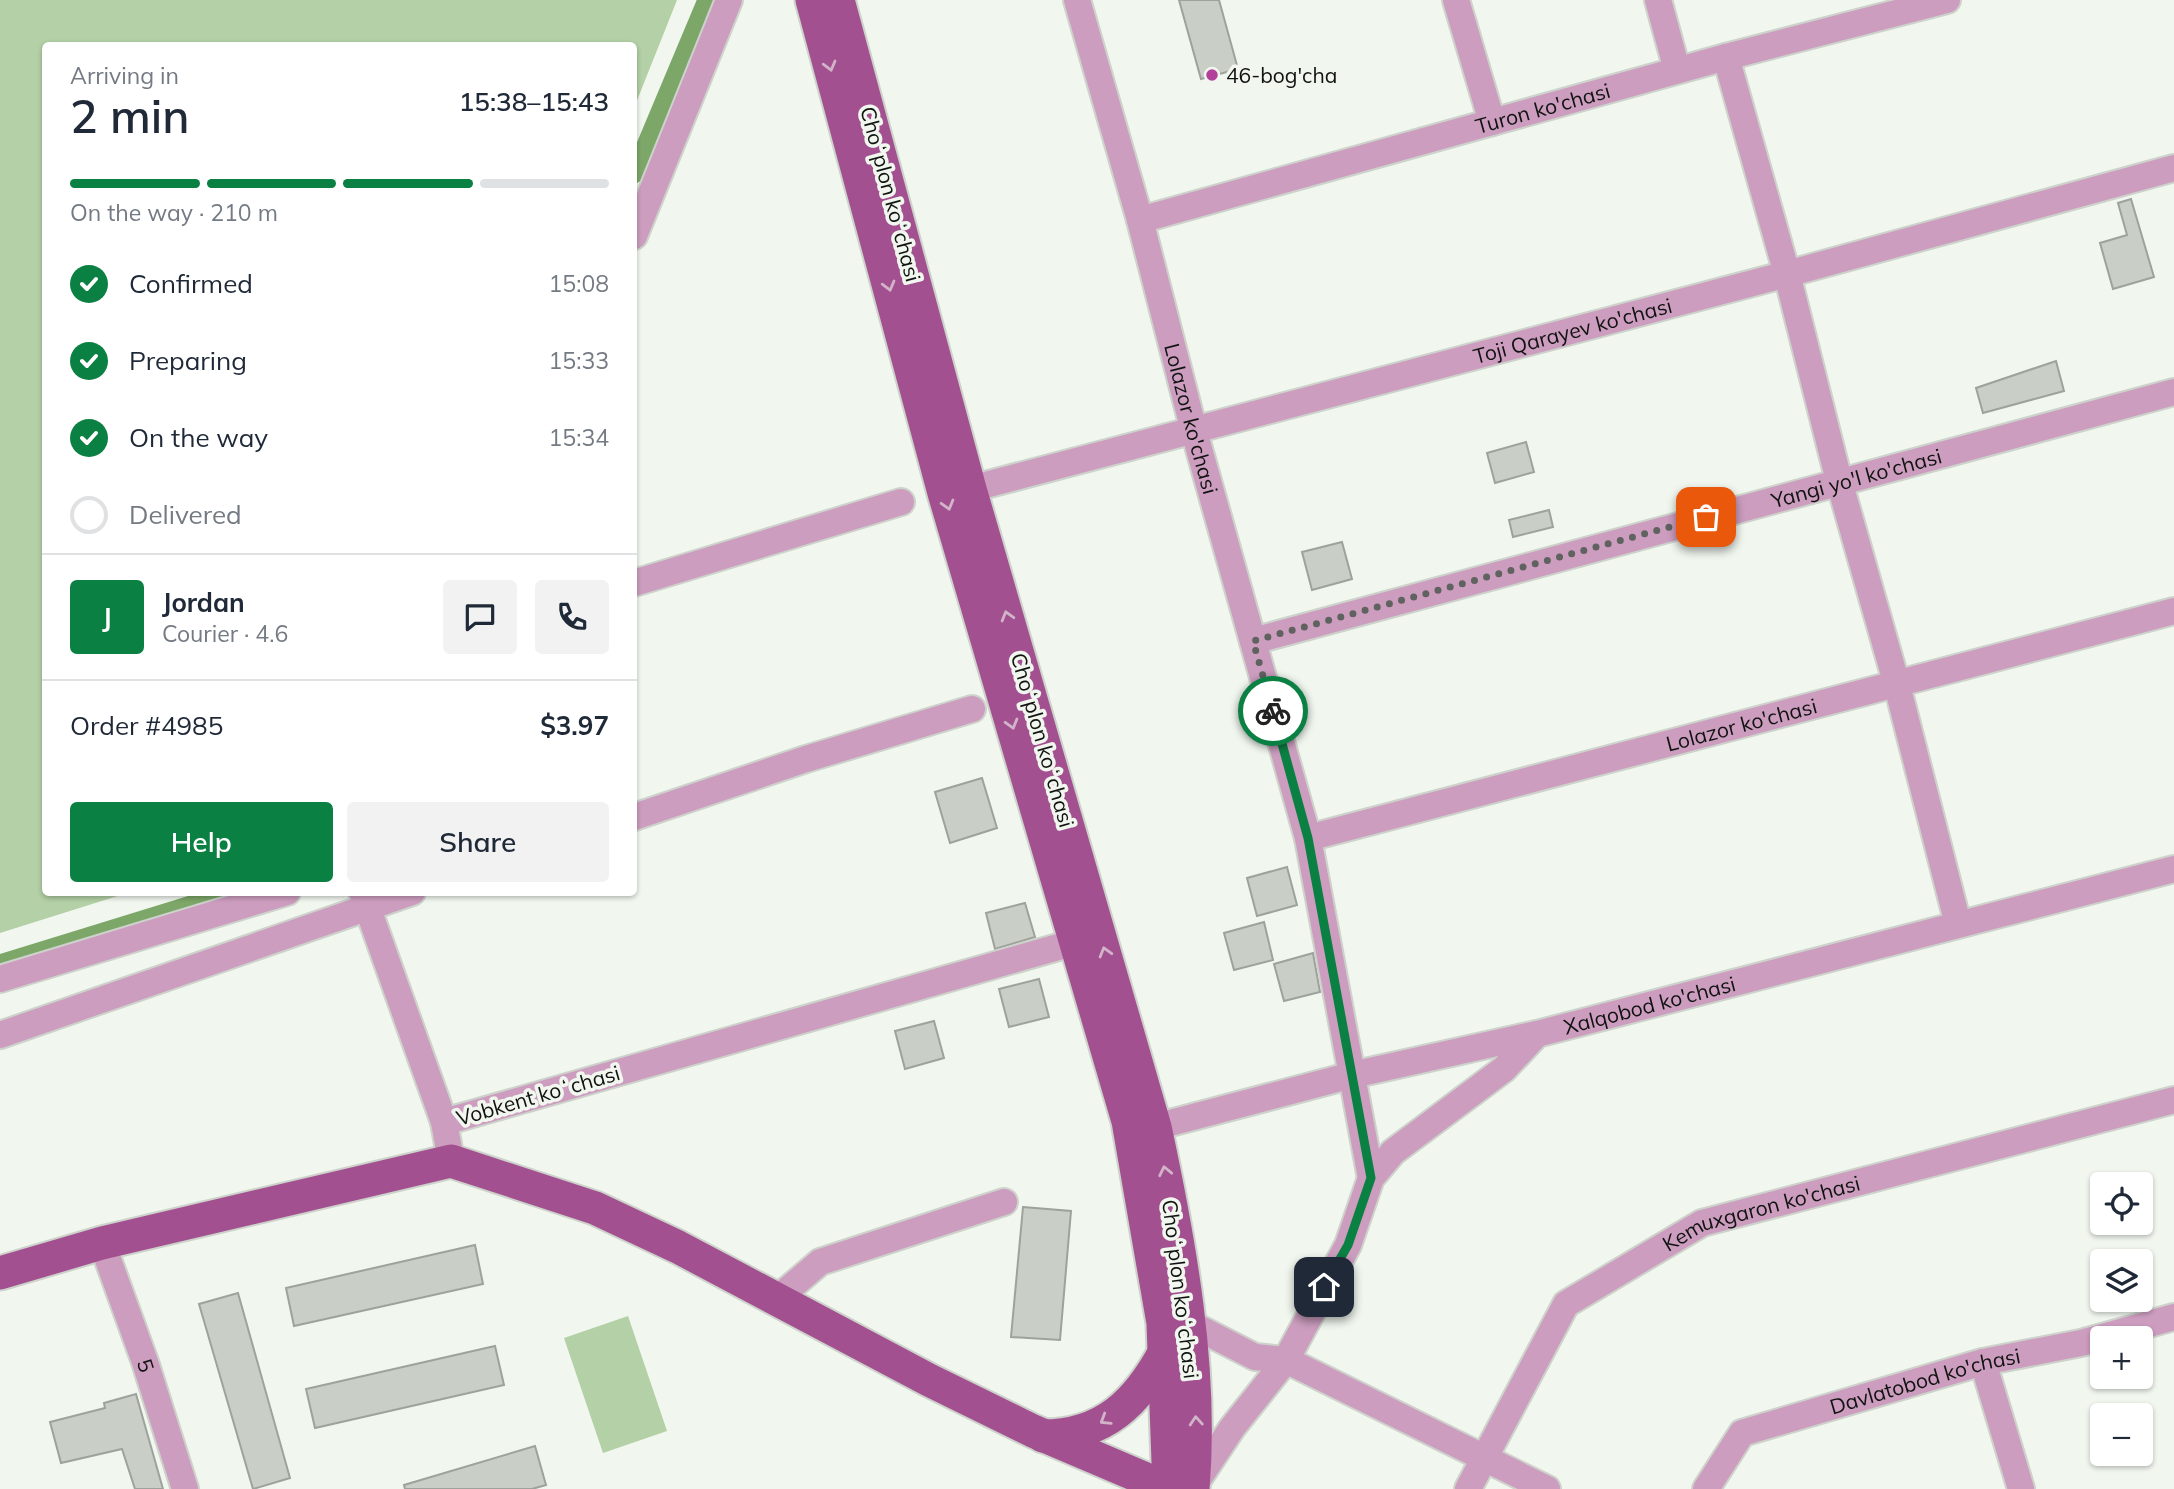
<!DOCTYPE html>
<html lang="en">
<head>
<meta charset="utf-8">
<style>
	:root { --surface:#fff; --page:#f2f2f3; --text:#1f2937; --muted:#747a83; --line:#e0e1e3; --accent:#0b8043 }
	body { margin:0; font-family:Mulish,sans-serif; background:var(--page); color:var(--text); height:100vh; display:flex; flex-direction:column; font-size:26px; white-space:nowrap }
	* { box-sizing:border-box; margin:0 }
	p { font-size:23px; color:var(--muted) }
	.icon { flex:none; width:38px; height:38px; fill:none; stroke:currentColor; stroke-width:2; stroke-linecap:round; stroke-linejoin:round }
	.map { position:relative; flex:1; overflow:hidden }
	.sheet { position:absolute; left:42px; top:42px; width:595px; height:854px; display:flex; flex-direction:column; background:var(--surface); border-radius:7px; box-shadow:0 2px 5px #0004 }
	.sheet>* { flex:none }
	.controls { position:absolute; left:2090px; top:1172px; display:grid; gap:14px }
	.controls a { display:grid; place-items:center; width:63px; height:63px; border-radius:7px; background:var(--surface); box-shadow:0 2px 5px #0004; font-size:35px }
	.pin { position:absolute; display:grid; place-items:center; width:60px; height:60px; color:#fff; margin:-30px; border-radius:14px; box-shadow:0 4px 10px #0006 }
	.courier { position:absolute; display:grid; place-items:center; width:70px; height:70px; margin:-35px; border:5px solid #0b8043; border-radius:50%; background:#fff; color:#222; box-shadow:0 2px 9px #0007 }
	.summary em { font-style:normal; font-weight:600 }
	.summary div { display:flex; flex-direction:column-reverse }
	.summary { display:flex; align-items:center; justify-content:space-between; height:119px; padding:0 28px }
	h1 { font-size:46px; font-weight:600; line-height:52px }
	.bar { display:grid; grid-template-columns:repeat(4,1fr); gap:10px 7px; align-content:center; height:84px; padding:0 28px }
	.bar i { height:9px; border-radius:5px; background:var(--line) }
	.bar .active { background:var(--accent) }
	.bar p { grid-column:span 4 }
	.line { display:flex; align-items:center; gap:18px; padding:0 28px; border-top:2px solid var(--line) }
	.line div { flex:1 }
	.round { display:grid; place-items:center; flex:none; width:74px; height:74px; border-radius:7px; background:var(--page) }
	ol { padding:0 28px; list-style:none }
	li { display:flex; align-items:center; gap:21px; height:77px }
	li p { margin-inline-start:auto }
	li .icon { padding:7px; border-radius:50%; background:var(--accent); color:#fff; stroke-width:4 }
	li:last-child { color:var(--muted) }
	li i { width:38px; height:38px; border:4px solid var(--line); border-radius:50% }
	.primary-button { display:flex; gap:14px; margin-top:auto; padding:14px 28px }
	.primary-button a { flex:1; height:80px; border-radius:7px; background:var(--accent); color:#fff; font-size:28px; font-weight:600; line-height:80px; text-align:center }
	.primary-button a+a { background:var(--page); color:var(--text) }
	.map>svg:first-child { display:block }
	.green { fill:#b3d0a6 }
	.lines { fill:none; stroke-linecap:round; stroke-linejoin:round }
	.canal { stroke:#7da768; stroke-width:19 }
	.building { fill:#c9cec7; stroke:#9ea29c; stroke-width:2 }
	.minor-casing { stroke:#cdd2cb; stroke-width:30 }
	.major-casing { stroke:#cdd2cb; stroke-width:37 }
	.minor { stroke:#cc9dbf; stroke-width:26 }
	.major { stroke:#a35090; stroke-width:33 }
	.oneway { stroke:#d2b4c9 }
	.done { stroke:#5f625f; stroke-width:7; stroke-dasharray:0 12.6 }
	.route { stroke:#0b8043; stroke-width:9 }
	.poi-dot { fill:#b3419c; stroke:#f1f6ef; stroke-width:2.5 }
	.labels { text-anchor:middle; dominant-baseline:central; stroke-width:7; stroke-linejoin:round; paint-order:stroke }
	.poi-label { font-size:21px; fill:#111311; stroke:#f1f6ef; text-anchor:start }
	.street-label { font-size:21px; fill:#111311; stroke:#f1f6ef }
</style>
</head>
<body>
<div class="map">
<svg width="2174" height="1489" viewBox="0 0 2174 1489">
	<rect width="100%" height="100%" fill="#f1f6ef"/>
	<g class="green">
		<polygon points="0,0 677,0 634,108 634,46 46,46 46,892 127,893 0,933"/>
		<polygon points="628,1316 667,1431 603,1453 564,1338"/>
	</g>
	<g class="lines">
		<g class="canal">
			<polyline points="634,174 707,0"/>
			<polyline points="0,964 233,892"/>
		</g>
	</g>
	<g class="building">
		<polygon points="1179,0 1219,0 1238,69 1201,79"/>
		<polygon points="2131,199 2154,277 2113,289 2100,243 2127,235 2118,203"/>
		<polygon points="2056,361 2064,391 1983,413 1976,388"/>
		<polygon points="1526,442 1534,472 1495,483 1487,453"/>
		<polygon points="1549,510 1553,527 1513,537 1509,520"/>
		<polygon points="1342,542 1352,579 1312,590 1302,552"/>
		<polygon points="982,778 997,828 950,843 935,792"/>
		<polygon points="1287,867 1297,905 1257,916 1247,878"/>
		<polygon points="1025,903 1035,937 995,949 986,913"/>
		<polygon points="1264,922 1273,960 1234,970 1224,933"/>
		<polygon points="1313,953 1320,992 1284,1001 1274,964"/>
		<polygon points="1039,979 1049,1017 1009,1027 999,989"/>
		<polygon points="934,1021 944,1058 905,1069 895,1031"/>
		<polygon points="1023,1207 1071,1211 1060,1340 1011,1337"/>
		<polygon points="475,1245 483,1284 294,1326 286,1288"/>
		<polygon points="238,1293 290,1478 253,1489 199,1304"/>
		<polygon points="495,1346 504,1385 315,1428 306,1389"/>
		<polygon points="136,1394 163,1489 135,1489 122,1449 61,1463 50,1422 105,1408 104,1403"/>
		<polygon points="535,1446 546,1485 532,1489 405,1489 404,1485"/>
	</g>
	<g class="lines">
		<defs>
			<g id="minor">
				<path id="s1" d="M1077,0l63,220 54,211 114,407 63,340"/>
				<polyline points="1456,0 1492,122"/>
				<polyline points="1658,0 1677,70"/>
				<polyline points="1726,57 1787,274 1839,481 1897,685 1958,924"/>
				<path id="s2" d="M1140,220l586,-163 221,-57"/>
				<polyline points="634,236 729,0"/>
				<path id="s3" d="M970,489l817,-215 387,-106"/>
				<polyline points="634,583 901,502"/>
				<path id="s4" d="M1253,641l921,-249"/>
				<polyline points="634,817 806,759 972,709"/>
				<path id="s5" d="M1308,838l866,-227"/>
				<polyline points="362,892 444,1122 451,1161"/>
				<polyline points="0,979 287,892"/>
				<polyline points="0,1035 412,892"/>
				<polyline points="444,1122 1076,942"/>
				<polyline points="1155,1127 1352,1075 1537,1034"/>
				<path id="s6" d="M102,1243l43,119 40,127"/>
				<polyline points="777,1299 820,1262 1004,1202"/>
				<polyline points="1187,1322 1255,1357 1286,1360 1547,1489"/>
				<polyline points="1983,1362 2021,1489"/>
				<path id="s7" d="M1193,1487l39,-59 54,-68 62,-115 23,-67 22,-26 111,-83 33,-35 637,-165"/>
				<path id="s8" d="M1468,1489l98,-185 136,-81 472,-123"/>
				<path id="s9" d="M1706,1489l36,-56 241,-71 98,-19 93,-26"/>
			</g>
			<g id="major">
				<polyline points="812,0 944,493 1128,1121 1163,1323 1169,1489"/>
				<path d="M838,0l132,489 185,638c25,117 48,242 38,362"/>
				<polyline points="0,1273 102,1243 451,1161 595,1208 678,1247 929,1380 1033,1431 1169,1489"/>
				<path d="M1043,1436c61,0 95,-34 122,-85"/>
			</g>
		</defs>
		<use href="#minor" class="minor-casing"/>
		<use href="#major" class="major-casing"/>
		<use href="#minor" class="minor"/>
		<use href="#major" class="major"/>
	</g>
	<defs><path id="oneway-chevron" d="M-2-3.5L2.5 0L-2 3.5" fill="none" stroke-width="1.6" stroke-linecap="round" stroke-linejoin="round" transform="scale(1.75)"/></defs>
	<g class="oneway">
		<use href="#oneway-chevron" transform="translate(830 66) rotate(75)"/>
		<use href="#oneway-chevron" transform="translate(889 286) rotate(75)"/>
		<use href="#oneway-chevron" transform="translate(948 505) rotate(74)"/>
		<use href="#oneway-chevron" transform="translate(1007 616) rotate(-106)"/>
		<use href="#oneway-chevron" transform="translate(1012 724) rotate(74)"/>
		<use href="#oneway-chevron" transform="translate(1105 952) rotate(-106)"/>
		<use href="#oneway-chevron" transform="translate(1165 1171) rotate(-102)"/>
		<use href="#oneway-chevron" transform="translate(1105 1420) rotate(148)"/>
		<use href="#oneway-chevron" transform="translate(1196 1421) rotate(-94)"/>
	</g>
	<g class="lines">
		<polyline class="done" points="1273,711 1253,641 1706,517"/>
		<polyline class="route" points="1273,711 1308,838 1371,1178 1348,1245 1324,1287"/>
	</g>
	<circle class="poi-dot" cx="1212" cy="75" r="7"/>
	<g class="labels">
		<g class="poi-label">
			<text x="1226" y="75">46-bog'cha</text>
		</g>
		<g class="street-label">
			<text stroke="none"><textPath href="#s2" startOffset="418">Turon ko'chasi</textPath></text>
			<text transform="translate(891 194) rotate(75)">Choʻplon koʻchasi</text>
			<text stroke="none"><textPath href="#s3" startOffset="623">Toji Qarayev ko'chasi</textPath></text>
			<text stroke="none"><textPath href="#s1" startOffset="434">Lolazor ko'chasi</textPath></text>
			<text stroke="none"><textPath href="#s4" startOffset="625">Yangi yo'l ko'chasi</textPath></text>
			<text stroke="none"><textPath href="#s5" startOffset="448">Lolazor ko'chasi</textPath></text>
			<text transform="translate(1043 740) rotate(74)">Choʻplon koʻchasi</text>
			<text stroke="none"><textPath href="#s7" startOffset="696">Xalqobod ko'chasi</textPath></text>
			<text transform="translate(538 1095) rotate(-16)">Vobkent koʻchasi</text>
			<text stroke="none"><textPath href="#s8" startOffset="427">Kemuxgaron ko'chasi</textPath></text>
			<text transform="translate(1181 1289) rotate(83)">Choʻplon koʻchasi</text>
			<text stroke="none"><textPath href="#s6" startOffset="130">5</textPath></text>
			<text stroke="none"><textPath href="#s9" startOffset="257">Davlatobod ko'chasi</textPath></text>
		</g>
	</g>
</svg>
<div class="controls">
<a><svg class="icon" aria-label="locate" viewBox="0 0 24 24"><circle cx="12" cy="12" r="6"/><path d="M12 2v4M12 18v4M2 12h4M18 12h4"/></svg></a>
<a><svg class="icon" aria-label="layers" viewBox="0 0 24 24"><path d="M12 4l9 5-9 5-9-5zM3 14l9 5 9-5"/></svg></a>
<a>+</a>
<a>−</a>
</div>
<div class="pin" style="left:1706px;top:517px;background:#ea580c"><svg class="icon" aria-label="bag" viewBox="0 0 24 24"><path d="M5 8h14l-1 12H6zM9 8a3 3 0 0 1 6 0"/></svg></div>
<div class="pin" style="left:1324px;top:1287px;background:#1f2937"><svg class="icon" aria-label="home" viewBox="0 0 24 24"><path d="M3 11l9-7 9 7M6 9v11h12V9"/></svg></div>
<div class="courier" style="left:1273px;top:711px"><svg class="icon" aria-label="bike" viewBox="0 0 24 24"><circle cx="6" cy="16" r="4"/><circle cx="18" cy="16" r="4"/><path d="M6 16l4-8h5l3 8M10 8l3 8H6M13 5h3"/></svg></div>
<section class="sheet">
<div class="summary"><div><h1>2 min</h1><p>Arriving in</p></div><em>15:38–15:43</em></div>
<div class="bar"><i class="active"></i><i class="active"></i><i class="active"></i><i></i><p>On the way · 210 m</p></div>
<ol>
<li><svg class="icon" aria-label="check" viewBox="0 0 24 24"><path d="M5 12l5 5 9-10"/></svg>Confirmed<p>15:08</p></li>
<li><svg class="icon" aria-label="check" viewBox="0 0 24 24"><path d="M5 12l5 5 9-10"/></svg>Preparing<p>15:33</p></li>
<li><svg class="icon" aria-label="check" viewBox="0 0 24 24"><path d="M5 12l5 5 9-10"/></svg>On the way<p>15:34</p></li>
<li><i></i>Delivered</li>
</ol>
<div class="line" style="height:126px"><b class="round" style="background:var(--accent);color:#fff">J</b><div><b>Jordan</b><p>Courier · 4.6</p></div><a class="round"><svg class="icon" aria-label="chat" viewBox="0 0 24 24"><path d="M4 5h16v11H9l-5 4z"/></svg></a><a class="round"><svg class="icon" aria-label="phone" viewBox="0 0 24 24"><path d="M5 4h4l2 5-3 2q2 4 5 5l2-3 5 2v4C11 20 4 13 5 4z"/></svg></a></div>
<div class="line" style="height:91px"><div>Order #4985</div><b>$3.97</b></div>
<div class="primary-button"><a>Help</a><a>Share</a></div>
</section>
</div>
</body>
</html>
